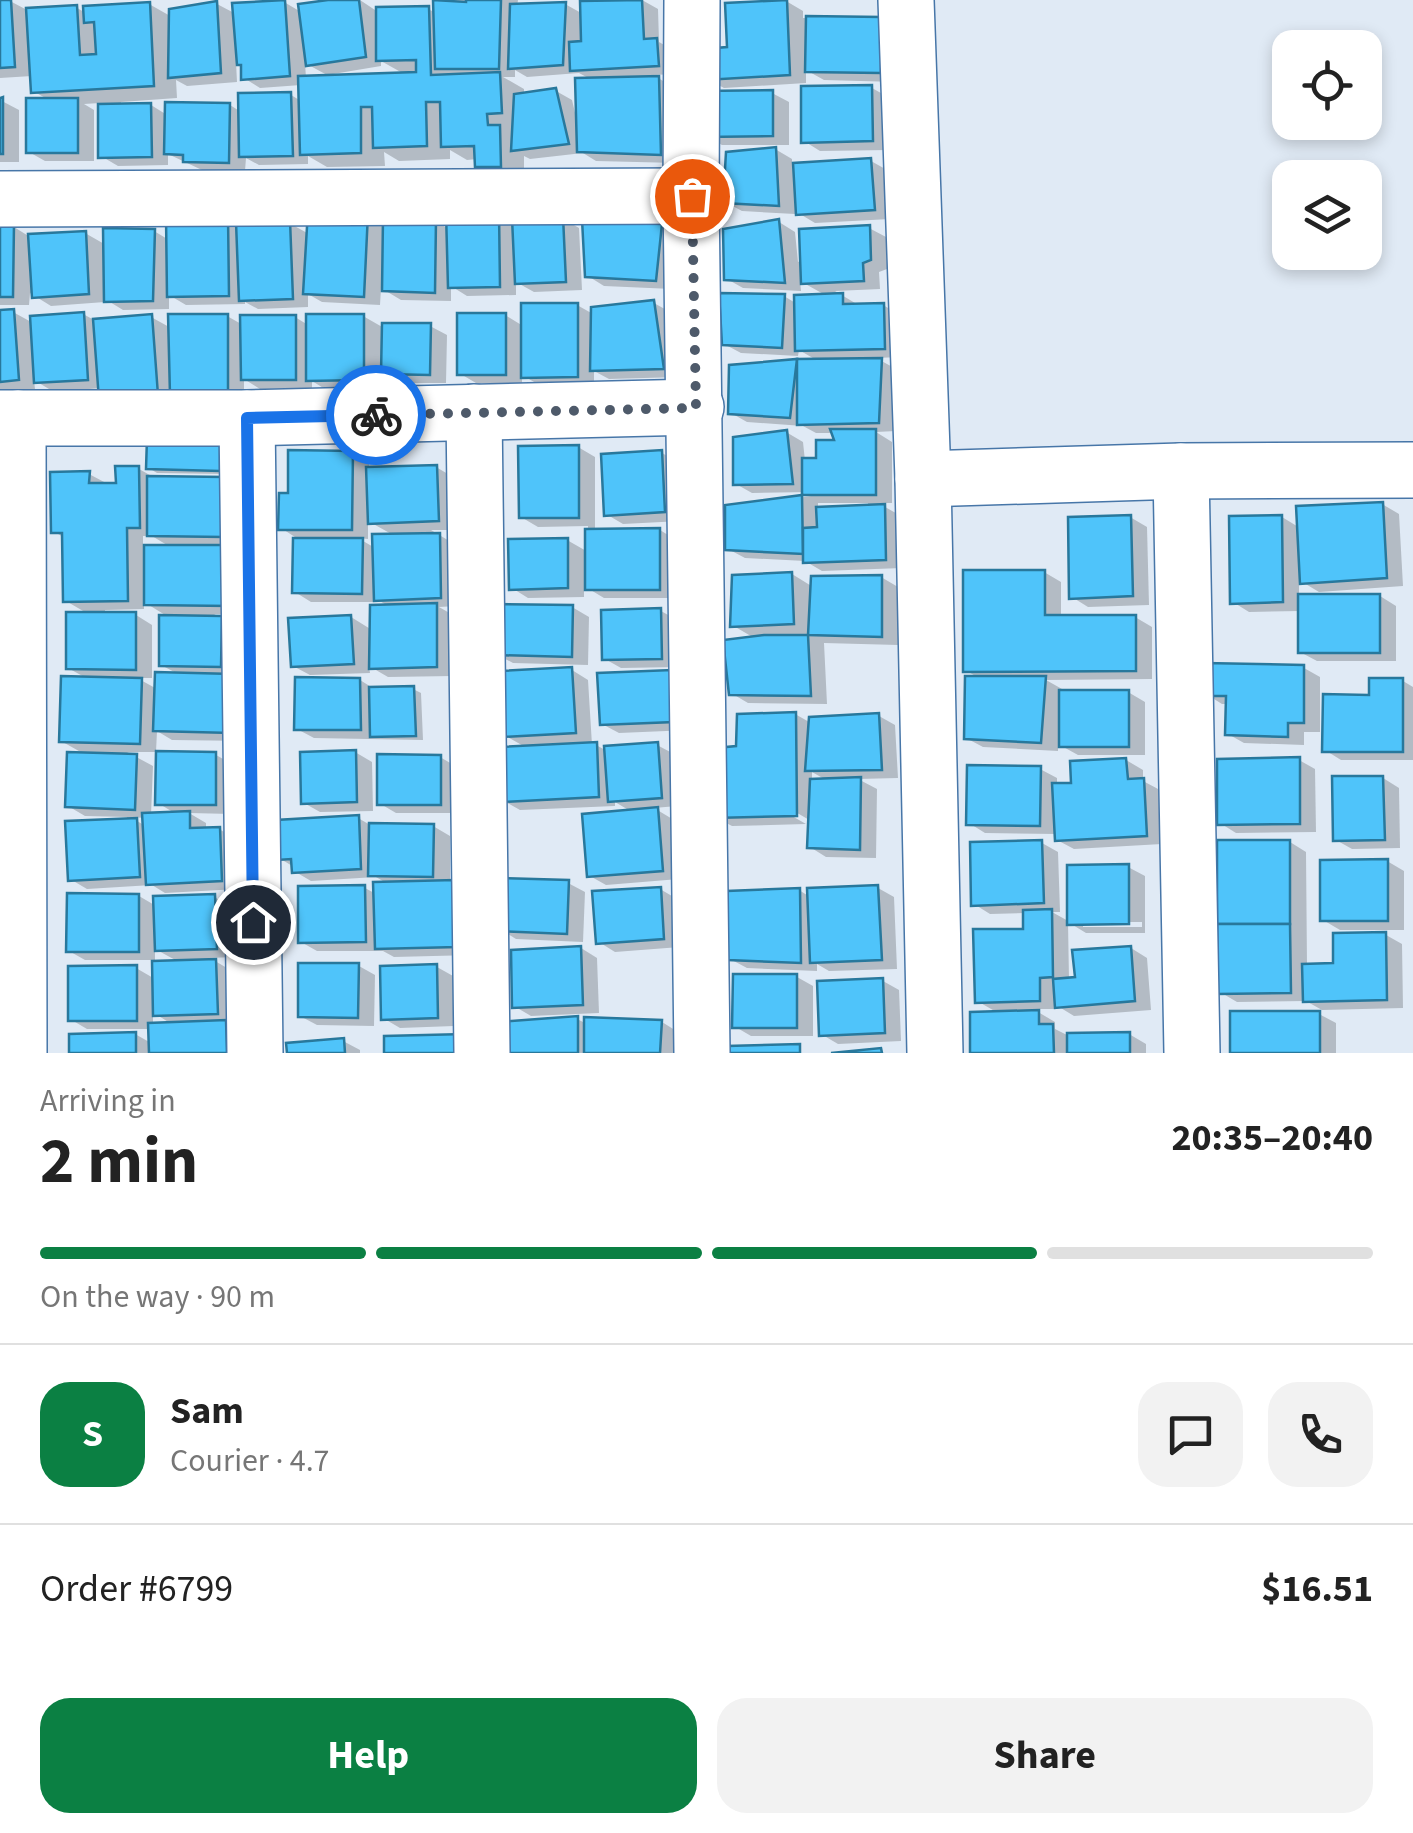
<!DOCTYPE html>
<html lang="en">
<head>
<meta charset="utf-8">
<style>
	:root { --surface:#fff; --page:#f2f2f2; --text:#222; --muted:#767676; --line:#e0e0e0; --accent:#0b8043 }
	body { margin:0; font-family:"Source Sans 3",sans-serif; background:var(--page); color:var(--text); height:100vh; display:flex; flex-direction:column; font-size:38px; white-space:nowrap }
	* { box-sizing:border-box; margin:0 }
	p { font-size:32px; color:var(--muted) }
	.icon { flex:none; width:55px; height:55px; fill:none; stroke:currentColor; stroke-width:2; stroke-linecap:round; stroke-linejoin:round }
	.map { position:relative; height:1053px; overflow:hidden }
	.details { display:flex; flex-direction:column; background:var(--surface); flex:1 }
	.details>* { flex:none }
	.controls { position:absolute; left:1272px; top:30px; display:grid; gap:20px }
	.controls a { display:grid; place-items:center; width:110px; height:110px; border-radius:20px; background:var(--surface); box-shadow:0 5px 15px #0003; font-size:50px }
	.pin { position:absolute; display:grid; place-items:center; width:85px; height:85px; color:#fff; margin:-42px; border:5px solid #fff; border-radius:50%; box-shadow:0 2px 10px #0007 }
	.courier { position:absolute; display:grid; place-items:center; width:100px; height:100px; margin:-50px; border:8px solid #1a73e8; border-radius:50%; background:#fff; color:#222; box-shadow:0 2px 12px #0007 }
	.headline em { font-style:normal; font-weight:700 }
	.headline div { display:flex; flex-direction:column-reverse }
	.headline { display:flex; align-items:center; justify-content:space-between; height:170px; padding:0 40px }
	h1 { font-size:65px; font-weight:700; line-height:75px }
	.bar { display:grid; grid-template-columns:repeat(4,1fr); gap:15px 10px; align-content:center; height:120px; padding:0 40px }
	.bar i { height:12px; border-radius:8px; background:var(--line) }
	.bar .current { background:var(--accent) }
	.bar p { grid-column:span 4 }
	.line { display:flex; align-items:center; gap:25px; padding:0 40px; border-top:2px solid var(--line) }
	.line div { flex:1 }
	.round { display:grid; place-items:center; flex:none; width:105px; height:105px; border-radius:30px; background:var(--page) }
	.button { display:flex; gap:20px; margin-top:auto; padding:20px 40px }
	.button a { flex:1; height:115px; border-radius:30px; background:var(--accent); color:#fff; font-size:40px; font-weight:700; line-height:115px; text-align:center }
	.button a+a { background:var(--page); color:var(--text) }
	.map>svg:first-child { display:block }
	.shadow { fill:#0003; fill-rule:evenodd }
	.building { fill:#4fc4fa; stroke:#28789c; stroke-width:2.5 }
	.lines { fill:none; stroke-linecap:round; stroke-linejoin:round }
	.minor-casing { stroke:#4776a8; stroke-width:58 }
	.minor { stroke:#fff; stroke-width:55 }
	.done { stroke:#4e5a6a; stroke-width:10; stroke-dasharray:0 18 }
	.route { stroke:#1a73e8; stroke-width:12 }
</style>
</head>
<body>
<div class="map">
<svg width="1413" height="1053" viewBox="0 0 1413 1053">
	<rect width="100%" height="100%" fill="#e0eaf5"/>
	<g class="shadow">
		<path d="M348,0h12l15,10 53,-1 8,4v-13h82l-1,7 48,-3 18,10 -1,-11 60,-3 16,9 1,33 14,8 2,24 -22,1 22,13 2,75 -81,-2 -13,-8 -53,6 -6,-3v23l-23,1 -24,-14v-7l-10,1 -17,-10v9l-51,2 -15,-9 1,14 -58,1 -19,-11v8l-49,1 -13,-7 -1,13 -43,-1 -34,-16v11l-50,1 -17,-10 -1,-53 -16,1 10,6v51h-49l-16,-9 20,-52 -16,-9 -1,-15 -32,2v-77h10l17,9 50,-2 9,5 63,-9 23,13 45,-13 19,10 48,-12 17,10zM381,61l25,14 -100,3 -1,-15 22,12 54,-9zM236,62l8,4v12l16,10 41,-3v16l-10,-6 -50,17 -11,-7 -63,10 -16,-10 -30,1v-4l56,-4 -1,-18 11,6 50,-4zM515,70l12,7 52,-4 13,7 -16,37 -4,-17 -16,-9 -32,4v-6l-21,-12h12z"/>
		<polygon points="786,1 803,11 803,18 881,19 897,82 824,80 806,70 806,83 724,88 707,79"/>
		<polygon points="872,88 888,97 889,150 820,151 804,141"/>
		<polygon points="772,93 789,102 789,145 722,145 705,136"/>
		<polygon points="0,100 19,110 19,162 0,162"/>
		<polygon points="775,149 792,159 792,166 871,161 887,170 890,219 815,223 795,211 795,214 742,211 725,202"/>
		<polygon points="311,213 435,221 449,229 449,214 562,218 579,228 582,290 534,292 516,282 516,295 467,296 451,286 451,301 401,300 381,288 380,305 322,302 308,294 308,307 258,309 245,302 245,304 186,305 169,295 169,309 123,310 105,299 105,302 51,306 30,293 29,305 0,305 0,227 14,227 30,237 85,233 106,245 154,231 169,240 169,218 289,223 309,234"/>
		<path d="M779,222l16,10 3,30 71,-34 17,9 1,32 -8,3 1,17 -45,2 25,15 23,-1 17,10 1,42 -25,1 22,12 -2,61 -20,1 16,10v61h-14l23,13 1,52 -80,3 -17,-10 -60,-3 -17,-9v-41l83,-12v-4l-59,1 -16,-9 50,-52 17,10 2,19h13l20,-19 -4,-9h-18l-13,-7 -56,-4 -16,-9 66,-51 21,-1 -19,-11 -1,6 -57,-3 -17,-9 60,-48 13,8 30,-8 -27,-15 1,10 -58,-3 -16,-9zM818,503h50v5l-50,2z"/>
		<polygon points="661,226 677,236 672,289 604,286 588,276"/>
		<polygon points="654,303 670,312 680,377 609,379 594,371 594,385 541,386 522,375 522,383 476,383 459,373 505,315 523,326 577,305 593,314"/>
		<polygon points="13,312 33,323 83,314 96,321 151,317 171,328 227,316 243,325 295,317 308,325 363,316 384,328 430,326 447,335 446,383 400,383 380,371 380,388 325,389 312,381 312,388 260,389 244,379 244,402 101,388 54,392 34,380 35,389 0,391 0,313"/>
		<polygon points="227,446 227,474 157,473 149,468"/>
		<polygon points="578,447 595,457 595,531 660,530 676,540 676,598 604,598 584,586 584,597 528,598 512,588 567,540 588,552 588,526 538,527 521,517"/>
		<path d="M353,453l16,10v7l67,-3 17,10 2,53h-24l25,15 1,61 -18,1 14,8v61l-65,1 -19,-11 1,7 -60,2 -17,-9 58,-49 21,13 18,-23 -12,-7v2h-67l-16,-10v-55l-14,-9 10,-32zM368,521l27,15 -20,12 -17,-10 10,1z"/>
		<polygon points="662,453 678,462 681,521 623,524 606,514"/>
		<path d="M139,469l18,10 67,1 22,134h-32l24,14 10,113 -76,-1 -15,-9 -1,21h-29l26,14 -2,49 25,-1 -18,-11 58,-48 16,9v50l-43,-1 17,10v7l13,-1 17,10 2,50 -73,4 -13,-8 -65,4 -17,-10 57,-58v-4l-42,-1 -17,-10 18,-51 -25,-14 27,-62 -20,-11 22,-53 -24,-14 -1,-63 -12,-7 36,-57 17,9 12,3zM143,536h9l20,12h-29zM144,602l26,16 -9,47 19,10 -23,14 -20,-11h15v-53l-16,-10h-31v-5l39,-1zM131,817l14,1v8z"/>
		<polygon points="1382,504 1399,514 1403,586 1319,592 1299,580 1299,597 1380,596 1396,606 1396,661 1317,661 1300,652 1300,611 1249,612 1233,602 1282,517 1300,528"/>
		<polygon points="1130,517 1147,527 1149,605 1088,607 1072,597"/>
		<polygon points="1044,572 1061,582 1061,618 1135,617 1152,627 1152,679 1046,680 1062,689 1061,692 1128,692 1145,702 1145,755 1078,755 1058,744 1058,751 983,747 966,738 979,678 965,670"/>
		<polygon points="792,574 813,587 881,577 898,587 898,645 824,643 827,704 748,703 731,693 756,639 732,625"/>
		<polygon points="572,607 589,617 588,665 513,663 496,654"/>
		<polygon points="661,611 677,620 678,667 621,668 605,659"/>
		<polygon points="1304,668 1320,677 1320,732 1304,732 1304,745 1244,743 1228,734 1229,704 1222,704 1206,694"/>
		<polygon points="572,670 588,680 592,745 596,745 607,751 657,745 674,754 677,806 654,808 674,820 679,879 606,885 590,876 632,812 615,802 615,806 520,810 504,801 527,748 506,736"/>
		<polygon points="600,676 690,730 619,733 602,724"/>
		<polygon points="360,680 376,690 413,689 421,693 423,740 314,738 297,729"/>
		<polygon points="1403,681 1413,687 1413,760 1341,760 1325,750 1372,697"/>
		<path d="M795,714l16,9 68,-7 16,9 3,53 -40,1 19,10 -1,69 -50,-1 -16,-10 1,-26 -24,-14 -2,5 21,12 -74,2 -17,-9 24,-69zM812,772l16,9 -16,1z"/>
		<polygon points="355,752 372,762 373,811 320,812 304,803"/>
		<polygon points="440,757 457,767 457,813 396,813 379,803"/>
		<polygon points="1126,760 1143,770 1143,781 1160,790 1162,844 1074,849 1057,840 1057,834 985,833 969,823 1040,769 1057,778 1057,786 1074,785"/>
		<polygon points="1299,760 1315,769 1316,832 1236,833 1220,823"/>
		<polygon points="1383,778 1399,788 1400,848 1352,849 1336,840"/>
		<polygon points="358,818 372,826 433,826 450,836 450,883 473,955 394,957 383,951 317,951 301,942 365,888 376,894 388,884 376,877 311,881 294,871 294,867 279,858"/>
		<polygon points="1290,842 1306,852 1307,966 1336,966 1386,935 1402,944 1403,1008 1322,1010 1306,1001 1237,1002 1220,992"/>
		<path d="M1042,843l16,9 2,60h-8l18,10 58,-55 17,9v57h-59l-18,-11 1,58 8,-1 54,-31 16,10 4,52 -77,6 -18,-11v4h-23l22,13v7l12,6 62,-1 17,10v9h-173l-1,-38 28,-1 -23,-13 49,-70 -1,-18 -35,1 -16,-10zM1083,922h59v5h-59z"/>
		<polygon points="1387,861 1404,871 1404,930 1340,930 1323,920"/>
		<polygon points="568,883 585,892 583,942 516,939 500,929"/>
		<polygon points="878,888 894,897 897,969 829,971 817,964 817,971 747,968 730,959 799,890 810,897"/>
		<polygon points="660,889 677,899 680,947 615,952 599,942"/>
		<path d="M139,896l17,10 58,-9 17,9 2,51 -23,1 22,13 2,51h-9l17,10 1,21h-171l-1,-17 64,-2 16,9v-14h-64l-17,-10 66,-51 19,11 -1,-19h-69l-16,-9zM155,949l24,13 -24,1zM153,1013l9,5 11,7h-20z"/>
		<polygon points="581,948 597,958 599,1013 531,1016 514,1006"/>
		<polygon points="359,966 375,975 374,1026 317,1025 300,1016"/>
		<polygon points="437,967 453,976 454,1026 400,1028 383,1018"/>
		<polygon points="797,977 813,986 813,1036 751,1036 734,1026"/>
		<polygon points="883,981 899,990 901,1041 838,1044 821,1034"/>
		<polygon points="1233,1013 1319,1014 1336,1023 1336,1053 1232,1053"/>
		<polygon points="577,1019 587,1024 662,1022 678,1032 677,1053 500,1053"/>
		<polygon points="343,1041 360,1050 360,1053 289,1053 289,1045"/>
	</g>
	<g class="building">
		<polygon points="0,0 11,0 15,67 0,68"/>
		<polygon points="285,0 290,76 241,80 241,65 237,65 232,3"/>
		<polygon points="328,0 359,0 366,57 306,66 298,4"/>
		<polygon points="433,0 466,2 466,0 501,0 499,69 435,69"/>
		<polygon points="642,0 644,39 657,38 659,66 570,71 569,42 581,41 580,1"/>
		<polygon points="787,0 790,75 705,80 703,49 727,47 725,3"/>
		<polygon points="217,1 221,73 168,78 169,9"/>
		<polygon points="150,2 154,86 31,93 26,8 77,5 80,55 96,54 94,22 84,23 83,6"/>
		<polygon points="566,2 563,65 508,69 510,4"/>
		<polygon points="429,6 431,75 500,72 502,113 487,114 488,125 500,125 501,167 475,167 474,146 441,147 440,102 426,102 427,146 373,148 372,107 361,107 361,153 300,155 298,76 416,72 416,60 376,61 376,7"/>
		<polygon points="806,16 882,17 881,73 805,72"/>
		<polygon points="659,76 661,155 577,152 575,78"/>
		<polygon points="872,85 873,141 801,143 801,86"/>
		<polygon points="556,88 569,144 511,151 514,94"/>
		<polygon points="773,90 773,136 703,137 702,91"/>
		<polygon points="291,92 293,156 239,157 238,93"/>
		<polygon points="3,97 3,154 0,154 0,98"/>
		<rect x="26" y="98" width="52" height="55"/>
		<polygon points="165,102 230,103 229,163 183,162 183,155 164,154"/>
		<polygon points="151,103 152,157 98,158 98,104"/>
		<polygon points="776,147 779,206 723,203 726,152"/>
		<polygon points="871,158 875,210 796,215 793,163"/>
		<polygon points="308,210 368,213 364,297 303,294"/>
		<polygon points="499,211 500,287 448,288 446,212"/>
		<polygon points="228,215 229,296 167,297 166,216"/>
		<polygon points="563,216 566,282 515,284 512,218"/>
		<polygon points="383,218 436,219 435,293 382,291"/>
		<polygon points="582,219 662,224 656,281 585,277"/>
		<polygon points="779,219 785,283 724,280 723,229"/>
		<polygon points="290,220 293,299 239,301 236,222"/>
		<polygon points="0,224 14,224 13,297 0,297"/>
		<polygon points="870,225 871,260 863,263 864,281 801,284 799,229"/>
		<polygon points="103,228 155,229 153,301 104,302"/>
		<polygon points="86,231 89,294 32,298 28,234"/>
		<polygon points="719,293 785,294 782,348 722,345"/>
		<polygon points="843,293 843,304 884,303 885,349 795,351 794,295"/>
		<polygon points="654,300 664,369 590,371 591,307"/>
		<polygon points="521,303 578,303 578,377 521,378"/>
		<polygon points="14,309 19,380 0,382 0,310"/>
		<polygon points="84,312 88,380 34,383 30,316"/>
		<rect x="457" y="313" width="49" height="62"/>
		<polygon points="152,314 158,395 99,400 93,319"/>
		<polygon points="168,314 228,314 228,394 170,395"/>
		<polygon points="306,314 364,314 364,380 306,381"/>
		<polygon points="240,315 296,315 296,380 241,380"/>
		<polygon points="382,323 431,323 430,375 381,374"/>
		<polygon points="882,358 879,423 797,425 797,359"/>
		<polygon points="797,359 790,418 728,414 729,365"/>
		<polygon points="830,429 876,429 876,495 802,495 802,458 816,458 816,440 834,440"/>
		<polygon points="787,430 793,484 733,485 733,437"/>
		<polygon points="147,438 220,439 220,471 146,469"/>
		<polygon points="579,445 579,518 519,518 518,446"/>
		<polygon points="288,450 353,451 352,530 278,530 279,493 288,493"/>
		<polygon points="662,450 665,512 604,516 601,454"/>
		<polygon points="437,465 439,521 368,524 366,467"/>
		<polygon points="115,466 139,466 140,528 127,528 128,601 63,602 62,533 51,533 50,472 90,471 89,483 116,483"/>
		<polygon points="147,476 225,477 224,537 147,536"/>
		<polygon points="802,495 803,554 725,550 725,505"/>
		<polygon points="1383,502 1387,578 1300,584 1296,506"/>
		<polygon points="885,504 886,560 803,563 803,528 817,527 816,507"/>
		<polygon points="1131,515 1133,596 1069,599 1068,517"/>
		<polygon points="1282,515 1283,602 1230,604 1229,516"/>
		<polygon points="660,528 660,590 585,590 585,529"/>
		<polygon points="440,533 441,598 374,601 372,534"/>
		<polygon points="293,538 363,538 362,594 292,593"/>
		<polygon points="568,538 568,588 509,590 508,539"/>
		<polygon points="144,545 231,545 230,606 144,605"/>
		<polygon points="963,570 1045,570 1045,615 1136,615 1136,671 963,672"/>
		<polygon points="792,572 794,624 730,627 732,575"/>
		<polygon points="882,575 882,637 808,635 811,576"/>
		<rect x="1298" y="594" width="82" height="59"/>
		<polygon points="437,603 437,667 369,669 370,605"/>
		<polygon points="494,604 573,605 572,657 494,655"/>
		<polygon points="661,608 662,659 602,660 601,610"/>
		<polygon points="66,612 136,612 136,670 66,669"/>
		<polygon points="159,615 222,616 221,667 159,666"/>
		<polygon points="351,615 354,664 291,667 288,618"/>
		<polygon points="764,635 808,635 811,696 729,695 723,640"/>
		<polygon points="1204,663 1304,665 1304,723 1288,723 1288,737 1225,735 1226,696 1203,696"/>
		<polygon points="572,667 576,733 503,737 500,671"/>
		<polygon points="672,670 674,722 600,725 597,673"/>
		<polygon points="155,672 233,674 232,733 153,731"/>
		<polygon points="61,676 142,678 140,744 59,742"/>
		<polygon points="965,676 1046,676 1041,743 964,739"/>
		<polygon points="295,677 360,678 361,730 294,730"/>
		<polygon points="1369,678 1403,678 1403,752 1322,752 1323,694 1369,695"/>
		<polygon points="414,686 416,736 370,737 369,687"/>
		<rect x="1059" y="690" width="70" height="57"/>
		<polygon points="796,712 797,816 713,818 716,748 736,746 737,714"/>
		<polygon points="879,713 882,770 805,771 809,717"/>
		<polygon points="597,742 599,797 501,802 498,747"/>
		<polygon points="658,742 662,798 608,802 604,746"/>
		<polygon points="356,750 357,802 301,804 300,752"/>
		<polygon points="156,751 216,752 216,805 155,805"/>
		<polygon points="67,752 137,754 135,810 65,807"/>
		<polygon points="377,754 441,755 441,805 377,805"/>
		<polygon points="1300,757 1300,824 1217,825 1217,759"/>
		<polygon points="1126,758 1128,779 1144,778 1147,836 1055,841 1052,783 1071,783 1070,761"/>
		<polygon points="967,765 1041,766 1040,826 966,825"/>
		<polygon points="1332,776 1383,776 1385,840 1333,841"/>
		<polygon points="861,777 860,850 807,848 810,779"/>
		<polygon points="658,807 663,871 587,877 582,814"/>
		<polygon points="190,811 190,828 220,827 222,881 146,885 142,813"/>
		<polygon points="359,815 361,869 292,873 291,859 277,860 276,820"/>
		<polygon points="137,818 140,877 68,881 65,821"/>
		<polygon points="369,823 434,824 433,877 368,876"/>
		<polygon points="1042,840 1044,903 971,906 970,842"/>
		<rect x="1217" y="840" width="73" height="84"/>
		<polygon points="1388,859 1388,921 1320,921 1320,860"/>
		<polygon points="1129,864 1129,924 1067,925 1067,865"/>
		<polygon points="499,878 569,880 567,934 497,931"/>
		<polygon points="455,880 457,947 375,949 373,882"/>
		<polygon points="365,885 366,942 298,943 298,886"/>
		<polygon points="878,885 882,960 810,963 807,888"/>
		<polygon points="661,887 664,939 596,944 592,891"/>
		<polygon points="800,888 801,963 728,960 727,891"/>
		<polygon points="67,893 139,894 139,952 66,952"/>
		<polygon points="215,894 217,949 155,951 153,896"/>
		<polygon points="1052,909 1053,977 1040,978 1040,1001 975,1003 973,929 1023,929 1023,910"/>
		<polygon points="1217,924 1290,924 1291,993 1218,994"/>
		<polygon points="1386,932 1387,1000 1303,1002 1302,964 1333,963 1333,933"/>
		<polygon points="581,946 583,1005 512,1008 511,950"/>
		<polygon points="1131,946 1135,1001 1055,1008 1053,979 1075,977 1072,950"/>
		<polygon points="216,959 218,1014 153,1016 152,961"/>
		<polygon points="298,963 359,963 358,1018 298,1017"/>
		<polygon points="437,964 438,1018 381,1020 380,966"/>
		<polygon points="137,965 137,1021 68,1021 68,966"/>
		<polygon points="733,974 797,974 797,1028 732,1028"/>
		<polygon points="883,978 885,1033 819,1036 817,981"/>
		<polygon points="1039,1010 1039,1024 1053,1024 1054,1053 970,1053 970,1012"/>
		<rect x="1230" y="1011" width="90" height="42"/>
		<polygon points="578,1016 578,1053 497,1053 497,1022"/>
		<polygon points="584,1017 662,1020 660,1053 584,1053"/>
		<polygon points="226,1020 227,1053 149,1053 148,1023"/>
		<polygon points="136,1032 136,1053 69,1053 69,1034"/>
		<polygon points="1130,1032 1130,1053 1067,1053 1067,1033"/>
		<polygon points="465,1034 465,1053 384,1053 384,1036"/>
		<polygon points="344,1038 345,1053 287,1053 286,1043"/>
		<polygon points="800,1044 800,1053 727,1053 727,1046"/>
		<polygon points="881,1048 882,1053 831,1053"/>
	</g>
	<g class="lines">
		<defs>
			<g id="minor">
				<polyline points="692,0 691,196 702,1053"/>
				<polyline points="906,0 923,479 935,1053"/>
				<polyline points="0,199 691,196"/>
				<polyline points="474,412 482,1053"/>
				<polyline points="0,418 247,418 696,407"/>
				<polyline points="18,418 19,1053"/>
				<polyline points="247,418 255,1053"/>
				<polyline points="1181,471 1192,1053"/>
				<polyline points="923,479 1181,471 1413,470"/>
			</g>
		</defs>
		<use href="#minor" class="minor-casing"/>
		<use href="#minor" class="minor"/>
	</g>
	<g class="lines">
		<polyline class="done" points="376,415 696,408 692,196"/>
		<polyline class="route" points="253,922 247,418 376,415"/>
	</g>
</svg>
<div class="controls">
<a><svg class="icon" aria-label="locate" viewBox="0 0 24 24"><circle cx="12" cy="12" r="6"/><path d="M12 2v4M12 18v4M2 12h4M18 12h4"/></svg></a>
<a><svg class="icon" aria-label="layers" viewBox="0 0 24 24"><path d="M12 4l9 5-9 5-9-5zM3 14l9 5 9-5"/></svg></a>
</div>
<div class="pin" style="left:692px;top:196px;background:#ea580c"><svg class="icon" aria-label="bag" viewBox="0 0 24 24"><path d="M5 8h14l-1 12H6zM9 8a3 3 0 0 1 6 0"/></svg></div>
<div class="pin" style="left:253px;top:922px;background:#1f2937"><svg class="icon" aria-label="home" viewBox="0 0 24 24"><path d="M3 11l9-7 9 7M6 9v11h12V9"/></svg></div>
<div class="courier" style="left:376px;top:415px"><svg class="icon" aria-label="bike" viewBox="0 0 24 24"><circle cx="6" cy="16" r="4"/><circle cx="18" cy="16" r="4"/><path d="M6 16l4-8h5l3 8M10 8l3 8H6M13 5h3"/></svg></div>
</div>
<section class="details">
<div class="headline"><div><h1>2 min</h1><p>Arriving in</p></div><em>20:35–20:40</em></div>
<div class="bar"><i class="current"></i><i class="current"></i><i class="current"></i><i></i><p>On the way · 90 m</p></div>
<div class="line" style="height:180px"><b class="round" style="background:var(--accent);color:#fff">S</b><div><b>Sam</b><p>Courier · 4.7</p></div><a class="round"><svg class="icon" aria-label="chat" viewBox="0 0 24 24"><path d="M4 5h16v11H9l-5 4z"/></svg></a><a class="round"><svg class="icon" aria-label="phone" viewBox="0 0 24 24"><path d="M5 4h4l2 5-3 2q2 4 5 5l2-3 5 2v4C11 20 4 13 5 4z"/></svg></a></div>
<div class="line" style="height:130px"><div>Order #6799</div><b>$16.51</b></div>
<div class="button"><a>Help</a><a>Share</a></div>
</section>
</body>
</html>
